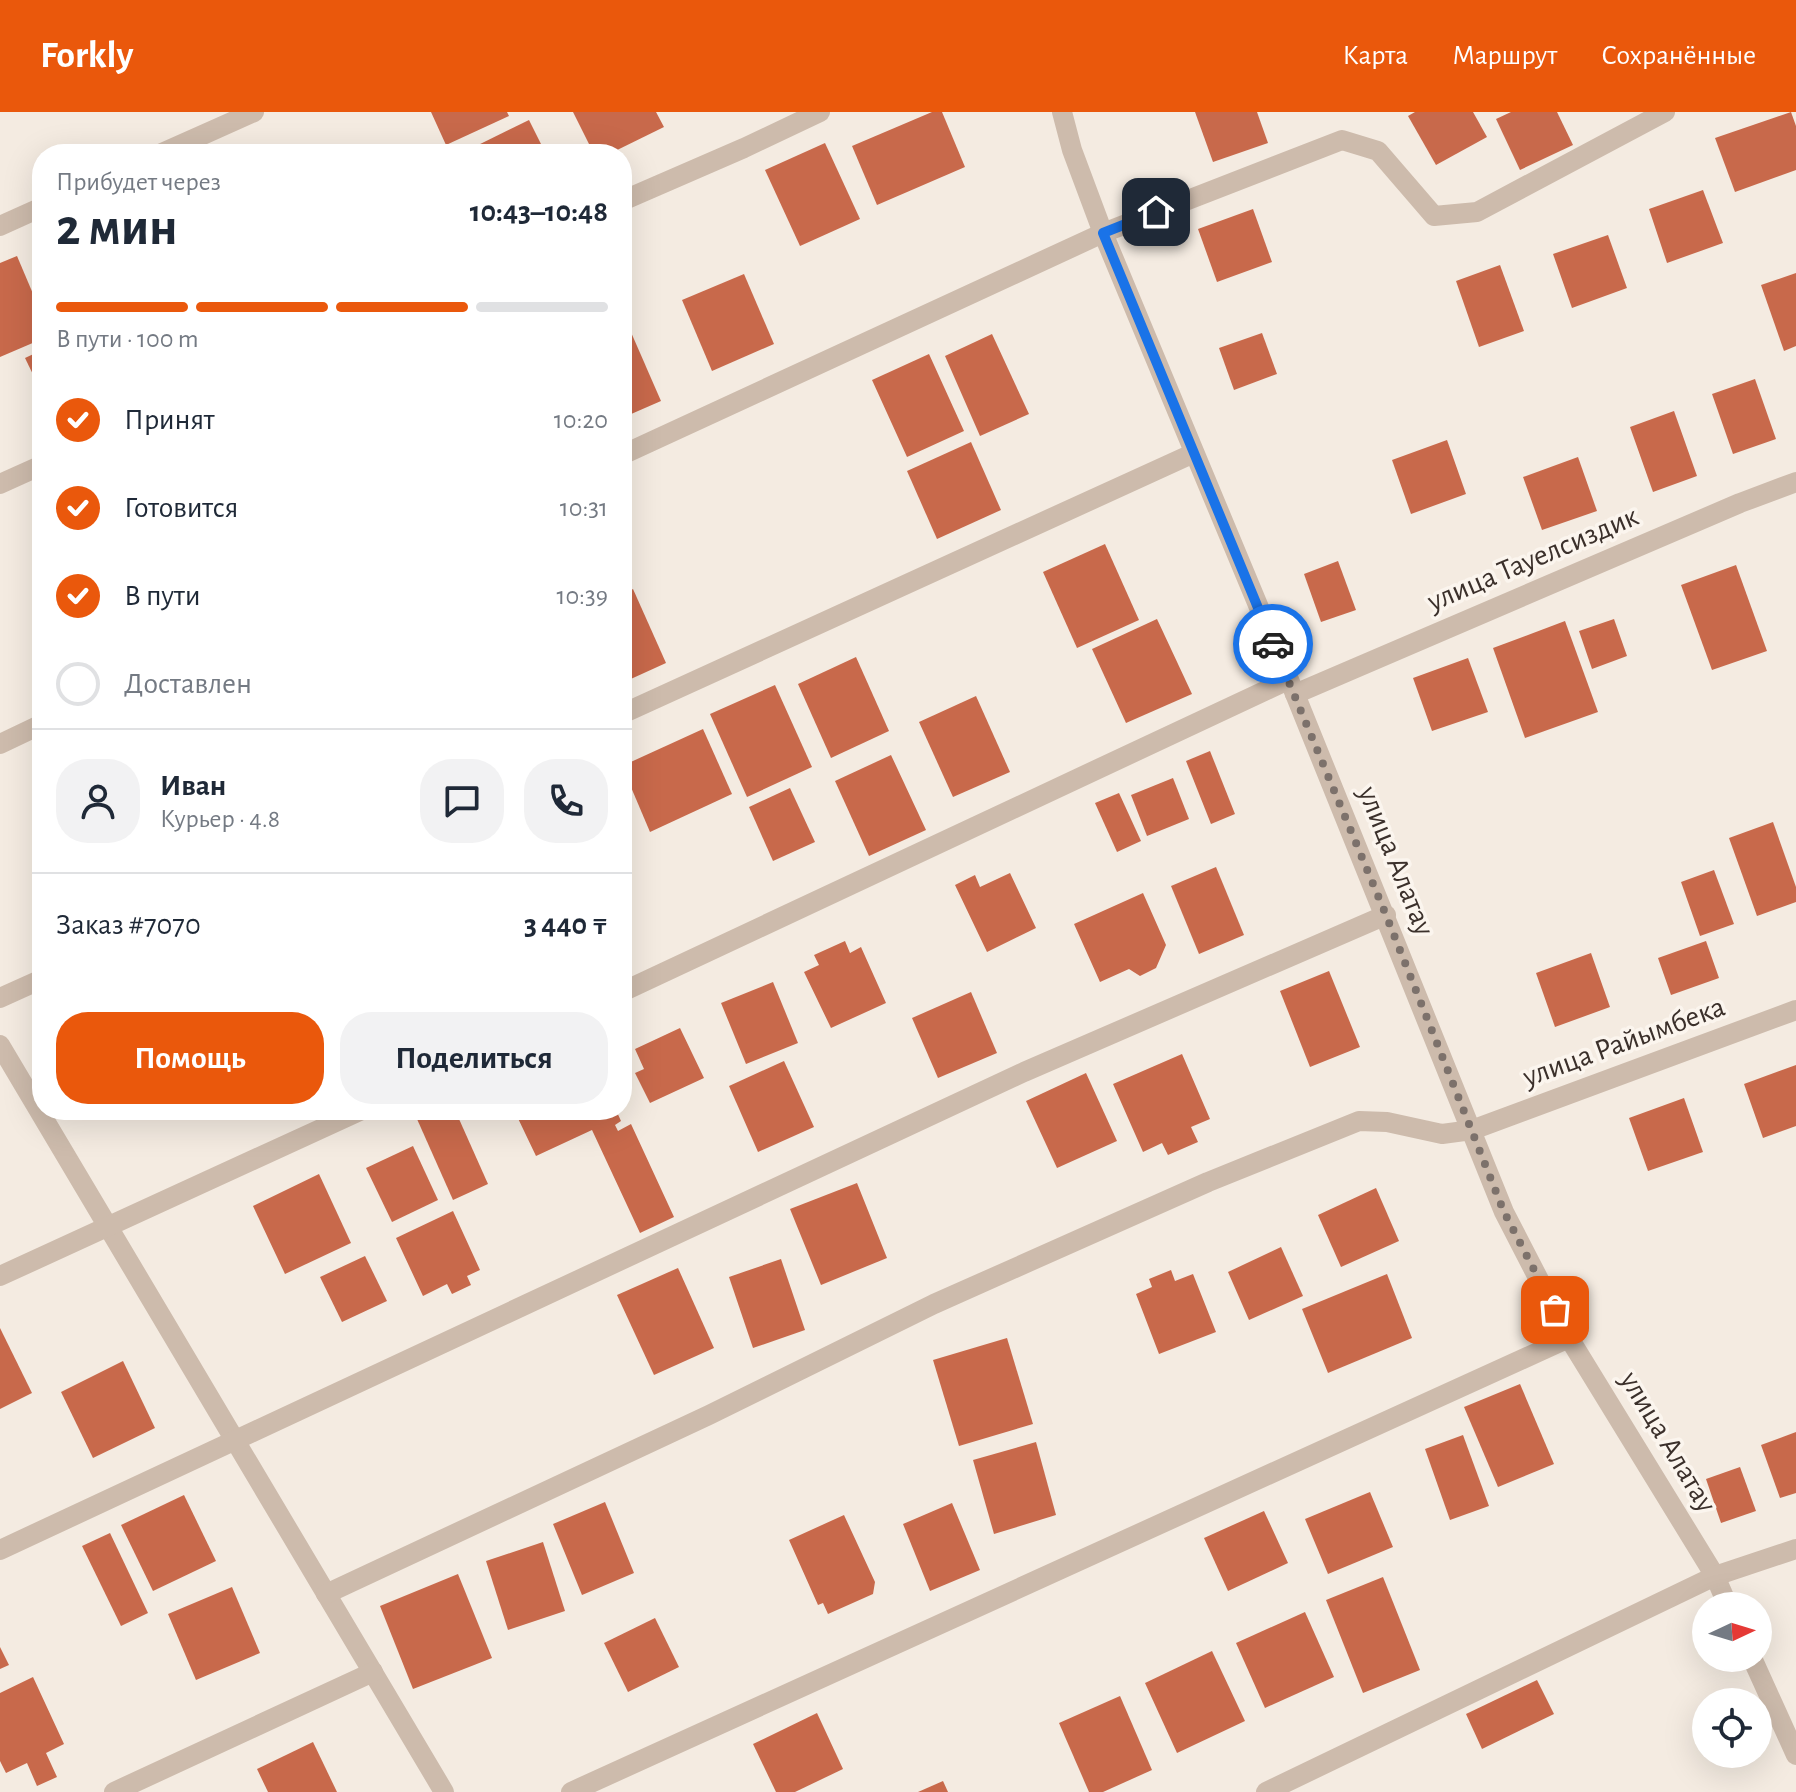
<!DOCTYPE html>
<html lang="ru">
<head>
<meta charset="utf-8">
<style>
	:root { --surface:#fff; --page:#f2f2f3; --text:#1f2937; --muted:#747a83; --line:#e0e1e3; --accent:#ea580c }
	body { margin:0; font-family:"Alegreya Sans",sans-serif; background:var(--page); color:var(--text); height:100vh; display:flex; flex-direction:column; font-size:30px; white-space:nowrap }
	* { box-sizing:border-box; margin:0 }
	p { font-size:26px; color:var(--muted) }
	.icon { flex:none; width:44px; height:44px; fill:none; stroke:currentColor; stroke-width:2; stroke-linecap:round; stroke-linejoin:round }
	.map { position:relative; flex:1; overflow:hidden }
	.side { position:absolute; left:32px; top:32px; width:600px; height:976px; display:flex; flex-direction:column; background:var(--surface); border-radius:32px; box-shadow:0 8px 32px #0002 }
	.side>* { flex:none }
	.needle { width:52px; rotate:86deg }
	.fabs { position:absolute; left:1692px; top:1480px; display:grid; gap:16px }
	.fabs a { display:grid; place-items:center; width:80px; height:80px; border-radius:50%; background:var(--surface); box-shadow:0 8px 32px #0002; font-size:40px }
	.pin { position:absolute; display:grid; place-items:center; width:68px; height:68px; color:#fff; margin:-34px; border-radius:16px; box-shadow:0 4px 12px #0006 }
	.courier { position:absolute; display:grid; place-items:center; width:80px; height:80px; margin:-40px; border:6px solid #1a73e8; border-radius:50%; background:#fff; color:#222; box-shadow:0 2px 10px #0007 }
	.headline em { font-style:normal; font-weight:700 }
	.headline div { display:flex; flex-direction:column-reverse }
	.headline { display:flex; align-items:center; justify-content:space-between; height:136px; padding:0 24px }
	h1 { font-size:52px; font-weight:700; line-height:60px }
	.bar { display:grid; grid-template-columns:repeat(4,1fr); gap:12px 8px; align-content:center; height:96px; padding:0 24px }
	.bar i { height:10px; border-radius:6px; background:var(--line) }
	.bar .active { background:var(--accent) }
	.bar p { grid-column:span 4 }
	.line { display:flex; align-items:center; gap:20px; padding:0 24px; border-top:2px solid var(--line) }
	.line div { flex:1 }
	.round { display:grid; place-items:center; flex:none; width:84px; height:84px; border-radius:32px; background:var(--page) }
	ol { padding:0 24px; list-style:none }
	li { display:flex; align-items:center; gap:24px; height:88px }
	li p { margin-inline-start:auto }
	li .icon { padding:8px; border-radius:50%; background:var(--accent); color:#fff; stroke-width:4 }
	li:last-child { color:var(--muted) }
	li i { width:44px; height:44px; border:4px solid var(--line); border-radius:50% }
	.button { display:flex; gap:16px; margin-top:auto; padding:16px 24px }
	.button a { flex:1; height:92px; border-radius:32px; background:var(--accent); color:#fff; font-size:32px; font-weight:700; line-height:92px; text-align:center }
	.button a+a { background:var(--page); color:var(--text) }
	header { display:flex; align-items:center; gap:48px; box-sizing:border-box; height:112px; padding:0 40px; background:var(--accent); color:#fff }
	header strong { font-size:38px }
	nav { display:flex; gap:44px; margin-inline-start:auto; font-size:28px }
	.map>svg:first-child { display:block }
	.building { fill:#c8694b }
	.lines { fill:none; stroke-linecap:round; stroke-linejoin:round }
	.minor { stroke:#cdbbac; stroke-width:20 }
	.done { stroke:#7c716b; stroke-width:8; stroke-dasharray:0 14.4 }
	.route { stroke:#1a73e8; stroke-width:10 }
	.labels { text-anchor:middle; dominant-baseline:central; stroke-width:7; stroke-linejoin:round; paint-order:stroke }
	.street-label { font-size:30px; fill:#3b302b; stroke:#fbf5ee }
</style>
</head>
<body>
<header>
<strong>Forkly</strong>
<nav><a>Карта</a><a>Маршрут</a><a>Сохранённые</a></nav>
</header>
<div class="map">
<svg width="1796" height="1680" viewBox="0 0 1796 1680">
	<rect width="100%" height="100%" fill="#f4ebe1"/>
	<g class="building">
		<polygon points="431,0 507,0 509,4 446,33"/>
		<polygon points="573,0 656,0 664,15 609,42 594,42"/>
		<polygon points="932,0 942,0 965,55 877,93 852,34"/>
		<polygon points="1195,0 1257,0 1268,31 1213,50"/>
		<polygon points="1415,0 1473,0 1487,25 1436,53 1408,4"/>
		<polygon points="1511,0 1557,0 1573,33 1520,58 1496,7"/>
		<polygon points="1791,0 1796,14 1796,58 1735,80 1715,26"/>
		<polygon points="529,8 546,42 470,42 468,38"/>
		<polygon points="825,31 860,107 800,134 765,58"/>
		<polygon points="1703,78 1723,131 1667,151 1649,97"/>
		<polygon points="1253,97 1272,150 1217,170 1198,117"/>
		<polygon points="1608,123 1627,176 1572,196 1553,142"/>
		<polygon points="17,144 42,203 42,227 0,245 0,151"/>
		<polygon points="1500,153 1524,219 1479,235 1456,169"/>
		<polygon points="1796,161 1796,234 1784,239 1761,173"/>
		<polygon points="744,162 774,232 712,259 682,188"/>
		<polygon points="630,218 661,289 622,306 622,222"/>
		<polygon points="1262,221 1277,262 1234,278 1219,236"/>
		<polygon points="992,222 1029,302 980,324 945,244"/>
		<polygon points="42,238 42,281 25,246"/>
		<polygon points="929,242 964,319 907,345 872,268"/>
		<polygon points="1755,267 1776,327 1733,342 1712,282"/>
		<polygon points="1674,299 1697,364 1653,380 1630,315"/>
		<polygon points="1447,328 1466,382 1411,402 1392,348"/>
		<polygon points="971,330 1001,398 937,427 907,359"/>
		<polygon points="1578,345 1597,399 1542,418 1523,365"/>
		<polygon points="1105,432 1139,508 1077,536 1043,460"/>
		<polygon points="1338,449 1356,498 1321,510 1304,462"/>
		<polygon points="1736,453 1767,539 1712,558 1681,473"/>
		<polygon points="633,477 666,551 622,571 622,483"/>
		<polygon points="1157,507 1192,582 1126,611 1092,537"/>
		<polygon points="1614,507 1627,544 1592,557 1579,519"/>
		<polygon points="1565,509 1598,600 1525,626 1493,536"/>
		<polygon points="856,545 889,619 831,646 798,572"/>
		<polygon points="1468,546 1488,600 1432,619 1413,566"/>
		<polygon points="775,573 812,655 747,685 710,602"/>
		<polygon points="976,584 1010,660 953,685 919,610"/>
		<polygon points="703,617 732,682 650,720 622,654"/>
		<polygon points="1210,639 1235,702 1211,712 1186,649"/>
		<polygon points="891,643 926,718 869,744 835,669"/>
		<polygon points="1173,666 1189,707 1147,724 1131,683"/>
		<polygon points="790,676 815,730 773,749 749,695"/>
		<polygon points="1119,681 1141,729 1117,740 1095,691"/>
		<polygon points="1773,710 1796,775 1796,790 1757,804 1729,726"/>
		<polygon points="1216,755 1244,823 1199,842 1171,774"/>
		<polygon points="1714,758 1734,812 1700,824 1681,770"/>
		<polygon points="1010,761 1036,816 987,840 955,773 975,763 980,775"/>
		<polygon points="1143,781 1166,833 1156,856 1140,864 1129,857 1100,870 1074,812"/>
		<polygon points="845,829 850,841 861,835 886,891 831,916 804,860 819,853 814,843"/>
		<polygon points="1706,829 1719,866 1671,883 1658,846"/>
		<polygon points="1591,841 1610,895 1555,915 1536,861"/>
		<polygon points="1329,859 1360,935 1310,955 1280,879"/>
		<polygon points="773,870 798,931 746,952 721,891"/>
		<polygon points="971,880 997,941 938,966 912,906"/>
		<polygon points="680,916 704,966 650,991 635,961 644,957 635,937"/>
		<polygon points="1182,942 1210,1007 1191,1015 1198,1030 1168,1043 1162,1031 1143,1040 1113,972"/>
		<polygon points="784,949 814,1015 758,1040 729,974"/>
		<polygon points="1796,953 1796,1014 1763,1026 1744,972"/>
		<polygon points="1086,961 1117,1029 1057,1056 1026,989"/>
		<polygon points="1684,986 1703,1040 1648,1059 1629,1006"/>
		<polygon points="413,998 455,998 488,1072 453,1088"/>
		<polygon points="514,998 616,998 621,1009 615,1013 618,1019 631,1012 674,1105 640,1121 592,1018 536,1044"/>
		<polygon points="413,1034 438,1088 392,1110 366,1056"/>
		<polygon points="319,1062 351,1131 285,1162 253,1094"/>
		<polygon points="857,1071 887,1146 821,1173 790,1097"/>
		<polygon points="1376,1076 1399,1129 1341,1155 1318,1103"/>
		<polygon points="453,1099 480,1158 467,1164 471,1173 452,1182 447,1172 423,1184 396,1126"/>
		<polygon points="1281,1135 1303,1184 1249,1208 1228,1160"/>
		<polygon points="365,1144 387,1189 342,1210 320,1165"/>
		<polygon points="781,1147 805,1218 753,1236 729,1165"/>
		<polygon points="678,1156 714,1236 654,1263 617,1183"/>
		<polygon points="1171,1158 1175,1169 1193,1162 1216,1220 1159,1242 1136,1182 1152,1175 1149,1167"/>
		<polygon points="1387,1162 1412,1226 1328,1261 1302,1197"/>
		<polygon points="0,1216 32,1281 0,1297"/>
		<polygon points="1007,1226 1033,1312 959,1334 933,1248"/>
		<polygon points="123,1249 155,1316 93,1346 61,1280"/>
		<polygon points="1520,1272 1554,1352 1498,1375 1464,1295"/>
		<polygon points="1796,1320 1796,1381 1780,1386 1761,1333"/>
		<polygon points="1463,1323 1489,1394 1450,1408 1425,1337"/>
		<polygon points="1036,1330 1056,1403 994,1422 973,1348"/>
		<polygon points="1740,1355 1756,1399 1721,1411 1706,1367"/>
		<polygon points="1370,1380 1393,1435 1328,1462 1305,1407"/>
		<polygon points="184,1383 216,1449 153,1479 121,1413"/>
		<polygon points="605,1390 634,1461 582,1483 553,1412"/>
		<polygon points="952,1391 980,1458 930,1479 903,1412"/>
		<polygon points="1264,1399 1288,1451 1228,1479 1204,1426"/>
		<polygon points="844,1403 875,1470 873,1482 828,1502 823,1491 818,1493 789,1428"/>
		<polygon points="110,1421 148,1501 121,1514 82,1434"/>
		<polygon points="543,1430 565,1499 508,1518 486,1449"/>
		<polygon points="458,1462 492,1546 413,1577 380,1494"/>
		<polygon points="1383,1465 1420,1558 1363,1581 1326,1488"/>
		<polygon points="232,1475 260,1541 196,1568 168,1502"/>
		<polygon points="1305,1500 1334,1565 1265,1596 1236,1531"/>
		<polygon points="655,1506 679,1555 628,1580 604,1531"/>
		<polygon points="0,1535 9,1553 0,1557"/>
		<polygon points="1212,1539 1245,1609 1177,1641 1145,1571"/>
		<polygon points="33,1565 64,1632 46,1641 57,1665 37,1674 27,1651 6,1661 0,1649 0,1581"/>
		<polygon points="1537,1568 1554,1602 1482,1637 1466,1602"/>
		<polygon points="1120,1584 1152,1658 1103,1680 1089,1680 1059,1611"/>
		<polygon points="817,1601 843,1657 795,1680 776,1680 753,1632"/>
		<polygon points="313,1630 337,1680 268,1680 257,1657"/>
		<polygon points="943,1669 948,1680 918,1680"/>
	</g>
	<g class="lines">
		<g class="minor">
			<polyline points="1062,0 1072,38 1103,121 1295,582 1504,1100 1569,1226 1715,1464 1728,1494"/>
			<polyline points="160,42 254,0"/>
			<polyline points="622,89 744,36 820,0"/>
			<polyline points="0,114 42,95"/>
			<polyline points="622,343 1103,121 1342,28 1378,39 1434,104 1477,100 1665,0"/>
			<polyline points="0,372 42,353"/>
			<polyline points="1295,582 1740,391 1796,370"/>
			<polyline points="622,602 1194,341"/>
			<polyline points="0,632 42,612"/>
			<polyline points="622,880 1288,568"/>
			<polyline points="0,886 42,867"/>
			<polyline points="0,933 444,1680"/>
			<polyline points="0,1164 362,998"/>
			<polyline points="0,1438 1024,960 1386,803"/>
			<polyline points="326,1482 709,1303 934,1192 1208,1070 1359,1009 1387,1010 1442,1022 1472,1018 1796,898"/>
			<polyline points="1752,1546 1796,1643"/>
			<polyline points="114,1680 373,1560"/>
			<polyline points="571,1680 1569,1226"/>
			<polyline points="1266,1680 1715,1464 1796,1437"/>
		</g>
	</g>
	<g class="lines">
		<polyline class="done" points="1273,532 1386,803 1504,1100 1555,1198"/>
		<polyline class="route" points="1156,100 1103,121 1273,532"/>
	</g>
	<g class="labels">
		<g class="street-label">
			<text transform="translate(1533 447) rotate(-23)">улица Тауелсиздик</text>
			<text transform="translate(1396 749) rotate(68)">улица Алатау</text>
			<text transform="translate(1624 930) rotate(-20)">улица Райымбека</text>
			<text transform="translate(1668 1330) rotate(59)">улица Алатау</text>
		</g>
	</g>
</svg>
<div class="fabs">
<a><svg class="needle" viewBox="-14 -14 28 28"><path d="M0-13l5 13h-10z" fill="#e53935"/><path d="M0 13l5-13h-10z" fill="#747a83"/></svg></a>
<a><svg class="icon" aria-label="locate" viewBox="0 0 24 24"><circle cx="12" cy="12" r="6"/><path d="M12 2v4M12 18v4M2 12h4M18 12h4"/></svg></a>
</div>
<div class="pin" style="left:1555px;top:1198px;background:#ea580c"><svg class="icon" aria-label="bag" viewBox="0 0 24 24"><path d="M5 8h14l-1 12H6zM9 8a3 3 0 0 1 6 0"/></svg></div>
<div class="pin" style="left:1156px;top:100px;background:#1f2937"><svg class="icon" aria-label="home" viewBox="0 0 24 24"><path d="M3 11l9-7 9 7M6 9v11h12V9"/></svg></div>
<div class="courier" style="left:1273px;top:532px"><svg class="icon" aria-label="car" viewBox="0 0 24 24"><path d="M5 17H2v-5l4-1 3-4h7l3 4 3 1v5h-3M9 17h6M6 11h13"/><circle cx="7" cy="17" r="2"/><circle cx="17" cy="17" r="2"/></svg></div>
<section class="side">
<div class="headline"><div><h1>2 мин</h1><p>Прибудет через</p></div><em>10:43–10:48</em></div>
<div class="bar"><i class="active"></i><i class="active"></i><i class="active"></i><i></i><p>В пути · 100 m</p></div>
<ol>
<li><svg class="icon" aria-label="check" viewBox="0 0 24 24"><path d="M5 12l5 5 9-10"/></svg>Принят<p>10:20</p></li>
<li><svg class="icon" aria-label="check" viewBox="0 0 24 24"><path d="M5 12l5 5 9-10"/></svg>Готовится<p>10:31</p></li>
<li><svg class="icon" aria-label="check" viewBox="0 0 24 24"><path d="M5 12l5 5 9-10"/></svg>В пути<p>10:39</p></li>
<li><i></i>Доставлен</li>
</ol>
<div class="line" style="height:144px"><a class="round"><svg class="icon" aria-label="person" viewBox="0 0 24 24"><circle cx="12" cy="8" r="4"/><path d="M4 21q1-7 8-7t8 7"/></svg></a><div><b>Иван</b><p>Курьер · 4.8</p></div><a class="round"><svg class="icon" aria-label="chat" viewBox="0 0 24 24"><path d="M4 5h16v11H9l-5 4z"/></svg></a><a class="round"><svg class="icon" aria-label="phone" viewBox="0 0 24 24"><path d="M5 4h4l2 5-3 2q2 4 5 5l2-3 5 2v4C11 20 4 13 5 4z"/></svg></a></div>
<div class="line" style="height:104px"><div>Заказ #7070</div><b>3 440 ₸</b></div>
<div class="button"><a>Помощь</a><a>Поделиться</a></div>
</section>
</div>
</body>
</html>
